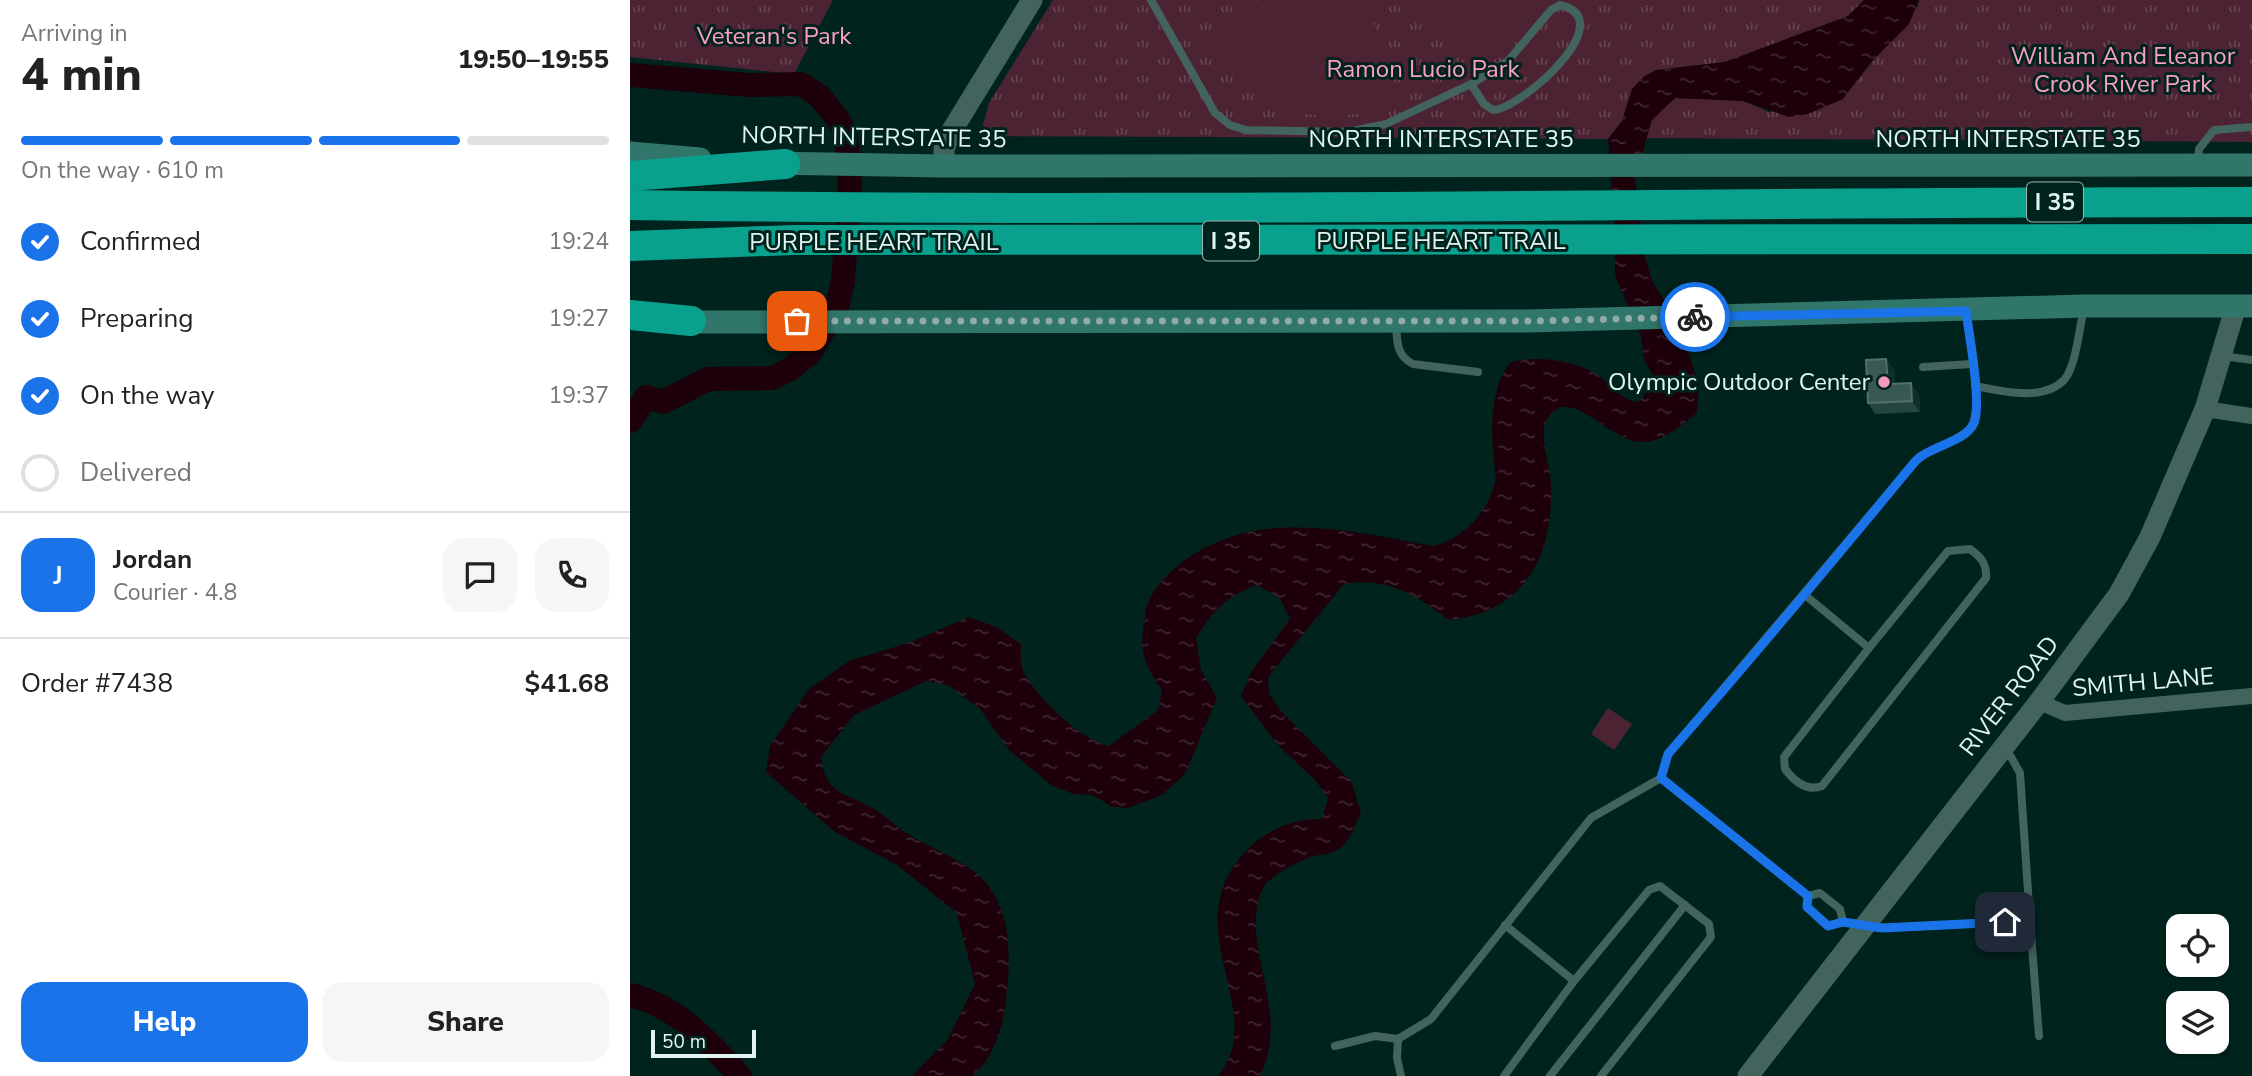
<!DOCTYPE html>
<html lang="en">
<head>
<meta charset="utf-8">
<style>
	:root { --surface:#fff; --page:#f6f6f6; --text:#222; --muted:#767676; --line:#e0e0e0; --accent:#1a73e8 }
	body { margin:0; font-family:"Nunito Sans",sans-serif; background:var(--page); color:var(--text); height:100vh; display:flex; flex-direction:column; font-size:26px; white-space:nowrap }
	* { box-sizing:border-box; margin:0 }
	p { font-size:23px; color:var(--muted) }
	.icon { flex:none; width:38px; height:38px; fill:none; stroke:currentColor; stroke-width:2; stroke-linecap:round; stroke-linejoin:round }
	.map { position:relative; flex:1; overflow:hidden }
	.drawer { display:flex; flex-direction:column; background:var(--surface); width:630px }
	.drawer>* { flex:none }
	.tools { position:absolute; left:1536px; top:914px; display:grid; gap:14px }
	.tools a { display:grid; place-items:center; width:63px; height:63px; border-radius:14px; background:var(--surface); box-shadow:0 2px 5px #0004; font-size:35px }
	.scale { position:absolute; left:21px; bottom:18px; width:105px; box-sizing:border-box; padding-left:7px; border:4px solid #e2f4f0; border-top:0; font-size:19px; line-height:24px; white-space:nowrap; color:#e2f4f0; -webkit-text-stroke:5px #01231e; paint-order:stroke }
	.pin { position:absolute; display:grid; place-items:center; width:60px; height:60px; color:#fff; margin:-30px; border-radius:14px; box-shadow:0 4px 10px #0006 }
	.courier { position:absolute; display:grid; place-items:center; width:70px; height:70px; margin:-35px; border:5px solid #1a73e8; border-radius:50%; background:#fff; color:#222; box-shadow:0 2px 9px #0007 }
	.headline em { font-style:normal; font-weight:800 }
	.headline div { display:flex; flex-direction:column-reverse }
	.headline { display:flex; align-items:center; justify-content:space-between; height:119px; padding:0 21px }
	h1 { font-size:46px; font-weight:800; line-height:52px }
	.bar { display:grid; grid-template-columns:repeat(4,1fr); gap:10px 7px; align-content:center; height:84px; padding:0 21px }
	.bar i { height:9px; border-radius:5px; background:var(--line) }
	.bar .selected { background:var(--accent) }
	.bar p { grid-column:span 4 }
	.line { display:flex; align-items:center; gap:18px; padding:0 21px; border-top:2px solid var(--line) }
	.line div { flex:1 }
	.round { display:grid; place-items:center; flex:none; width:74px; height:74px; border-radius:21px; background:var(--page) }
	ol { padding:0 21px; list-style:none }
	li { display:flex; align-items:center; gap:21px; height:77px }
	li p { margin-inline-start:auto }
	li .icon { padding:7px; border-radius:50%; background:var(--accent); color:#fff; stroke-width:4 }
	li:last-child { color:var(--muted) }
	li i { width:38px; height:38px; border:4px solid var(--line); border-radius:50% }
	.action { display:flex; gap:14px; margin-top:auto; padding:14px 21px }
	.action a { flex:1; height:80px; border-radius:21px; background:var(--accent); color:#fff; font-size:28px; font-weight:800; line-height:80px; text-align:center }
	.action a+a { background:var(--page); color:var(--text) }
	main { display:flex; flex:1; min-height:0 }
	.map>svg:first-child { display:block }
	.grass { fill:url(#grass-tufts) }
	.garden { fill:#4c2332 }
	.water { fill:url(#water-ripples) }
	.lines { fill:none; stroke-linecap:round; stroke-linejoin:round }
	.river { stroke:#1e000b; stroke-width:24 }
	.service { stroke:#42645d; stroke-width:8 }
	.minor { stroke:#42645d; stroke-width:16 }
	.tertiary { stroke:#42645d; stroke-width:21 }
	.secondary { stroke:#31766b; stroke-width:23 }
	.motorway { stroke:#09a18d; stroke-width:30 }
	.wall { fill:#25453f }
	.shaded-wall { fill:#0e302a }
	.building { fill:#3a5852; stroke:#54706b; stroke-width:2 }
	.done { stroke:#93aba6; stroke-width:7; stroke-dasharray:0 12.6 }
	.route { stroke:#1a73e8; stroke-width:9 }
	.poi-dot { fill:#f09ab7; stroke:#01231e; stroke-width:2.5 }
	.labels { text-anchor:middle; dominant-baseline:central; stroke-width:6; stroke-linejoin:round; paint-order:stroke }
	.shield { fill:#01231e; stroke:#9eb5b1; stroke-width:2 }
	.shield-label { font-size:23px; font-weight:bold; fill:#e2f4f0 }
	.park-label { font-size:24px; fill:#f9a0be; stroke:#01231e }
	.street-label { font-size:24px; fill:#e2f4f0; stroke:#01231e }
	.poi-label { font-size:24px; fill:#e2f4f0; stroke:#01231e; text-anchor:end }
</style>
</head>
<body>
<main>
<section class="drawer">
<div class="headline"><div><h1>4 min</h1><p>Arriving in</p></div><em>19:50–19:55</em></div>
<div class="bar"><i class="selected"></i><i class="selected"></i><i class="selected"></i><i></i><p>On the way · 610 m</p></div>
<ol>
<li><svg class="icon" aria-label="check" viewBox="0 0 24 24"><path d="M5 12l5 5 9-10"/></svg>Confirmed<p>19:24</p></li>
<li><svg class="icon" aria-label="check" viewBox="0 0 24 24"><path d="M5 12l5 5 9-10"/></svg>Preparing<p>19:27</p></li>
<li><svg class="icon" aria-label="check" viewBox="0 0 24 24"><path d="M5 12l5 5 9-10"/></svg>On the way<p>19:37</p></li>
<li><i></i>Delivered</li>
</ol>
<div class="line" style="height:126px"><b class="round" style="background:var(--accent);color:#fff">J</b><div><b>Jordan</b><p>Courier · 4.8</p></div><a class="round"><svg class="icon" aria-label="chat" viewBox="0 0 24 24"><path d="M4 5h16v11H9l-5 4z"/></svg></a><a class="round"><svg class="icon" aria-label="phone" viewBox="0 0 24 24"><path d="M5 4h4l2 5-3 2q2 4 5 5l2-3 5 2v4C11 20 4 13 5 4z"/></svg></a></div>
<div class="line" style="height:91px"><div>Order #7438</div><b>$41.68</b></div>
<div class="action"><a>Help</a><a>Share</a></div>
</section>
<div class="map">
<svg width="1622" height="1076" viewBox="0 0 1622 1076">
	<defs>
		<pattern id="grass-tufts" width="24" height="20" patternUnits="userSpaceOnUse" patternTransform="scale(1.75)"><rect width="24" height="20" fill="#4c2332"/><path d="M3 7l-1-3M5 7V3M7 7l1-3M15 17l-1-3M17 17v-4M19 17l1-3" fill="none" stroke="#664450"/></pattern>
		<pattern id="water-ripples" width="26" height="14" patternUnits="userSpaceOnUse" patternTransform="scale(1.75)"><rect width="26" height="14" fill="#1e000b"/><path d="M2 4q2-2 4 0t4 0M15 11q2-2 4 0t4 0" fill="none" stroke="#3e262f"/></pattern>
	</defs>
	<rect width="100%" height="100%" fill="#01231e"/>
	<g class="grass">
		<polygon points="0,0 203,0 164,74 0,57"/>
		<polygon points="423,0 1234,0 1218,16 1095,62 1026,70 1002,89 992,121 978,139 360,136 353,125 359,103"/>
		<polygon points="1289,0 1622,0 1622,142 1014,138 1022,119 1045,98 1113,101 1139,112 1212,99 1288,6"/>
	</g>
	<g class="garden">
		<path d="M648,0h82l15,27 23,76c-57,21 -121,20 -163,-31 -9,-10 -15,-25 -22,-37z"/>
		<polygon points="793,0 904,0 880,36 843,64"/>
		<polygon points="978,708 1002,724 984,750 961,734"/>
	</g>
	<path class="water" d="M1234,0h55l-10,24 -38,38 -28,37 -35,15 -19,3 -46,-16 -68,-3 -23,22 -17,58 9,75 8,28 27,42 20,62 -2,28c-15,12 -36,30 -56,29 -32,0 -69,-57 -92,-26 -13,16 2,49 2,68 3,71 -27,129 -102,136 -32,-25 -63,-44 -105,-36l-76,93 1,17 12,17 70,70 10,32c-5,10 -10,25 -18,33 -11,10 -23,7 -35,12 -15,7 -41,18 -47,34 -21,59 31,118 -1,184h-42c54,-66 -48,-150 31,-228 19,-19 47,-30 73,-29l6,-21 -13,-18 -37,-35 -37,-49 10,-24 39,-53 -10,-21 -23,-13c-32,12 -43,25 -61,53l5,32 16,28 -32,76 -23,21 -34,13 -15,-1 -21,-12 -19,-1 -22,-9 -41,-34 -30,-42 -32,-24 -22,-4 -72,34 -33,42c4,38 24,35 53,52 12,7 22,18 34,25 18,11 38,20 57,31 44,27 47,78 42,124 -3,32 -9,65 -35,87h-60l36,-37 27,-55 -18,-71 -60,-48 -62,-33 -69,-60 4,-26 39,-57 40,-28 62,-19 58,-25 27,10 25,17c0,8 -1,20 2,27 12,25 58,70 86,75l49,-36 4,-20c-23,-33 -22,-42 -16,-80 3,-17 21,-36 35,-47 76,-57 168,-32 253,-17 28,-7 55,-34 61,-64 2,-9 -2,-22 -2,-32 -2,-29 -1,-66 18,-88 28,-7 67,-2 91,16 13,10 19,22 36,24l8,-9 6,-19 -8,-14 -3,-24 -26,-61v-44l-7,-92 14,-18 10,-32 11,-12 13,-7 69,-8 123,-46z"/>
	<g class="lines">
		<g class="river">
			<polyline points="0,75 119,85 171,84 189,96 208,119 216,135 220,183 213,281 207,307 180,353 159,370 142,378 78,379 33,402 16,397 0,421"/>
			<path d="M0,995c47,11 78,46 110,81"/>
		</g>
		<g class="service">
			<path d="M521,0l64,113 15,12 16,5 102,2 38,-8 85,-40 37,-23 43,-51 9,-5c62,14 -37,103 -67,105l-9,-6 -13,-20"/>
			<polyline points="1568,164 1569,149 1584,130 1622,127"/>
			<path d="M766,324c1,16 0,32 17,40l65,8"/>
			<polyline points="1593,356 1622,360"/>
			<polyline points="1293,367 1342,364"/>
			<path d="M1345,386c25,5 68,16 89,-6 12,-13 16,-55 20,-73"/>
			<path d="M1175,595l64,53 79,-97 22,-2c11,8 17,15 16,29l-164,208c-16,6 -28,-5 -37,-17l-1,-12 85,-109"/>
			<polyline points="1031,778 1178,896"/>
			<polyline points="1178,896 1177,907 1198,926 1213,922 1252,928 1400,921 1390,773 1376,748"/>
			<polyline points="1178,896 1190,893 1210,909 1213,922"/>
			<polyline points="1400,921 1409,1036"/>
			<polyline points="875,925 944,981"/>
			<polyline points="768,1039 767,1058 771,1076"/>
			<path d="M705,1046l40,-10 23,3 33,-20 160,-201 70,-40 7,-24 251,-297c15,-8 34,-15 48,-25 20,-15 2,-96 -1,-121"/>
			<polyline points="874,1076 944,981 1019,890 1030,886 1079,924 1081,937 971,1076"/>
			<polyline points="920,1076 1055,905"/>
		</g>
		<g class="minor">
			<polyline points="1575,409 1622,416"/>
			<polyline points="1409,702 1435,713 1622,696"/>
		</g>
		<g class="tertiary">
			<polyline points="314,166 314,149 321,132 402,0"/>
			<polyline points="1118,1076 1409,702 1489,594 1520,537 1575,409 1606,306"/>
		</g>
		<g class="secondary">
			<polyline points="0,153 70,159"/>
			<polyline points="139,163 314,166 1622,165"/>
			<polyline points="45,322 897,321 1454,306 1622,306"/>
		</g>
		<g class="motorway">
			<polyline points="0,176 155,164"/>
			<path d="M0,205c541,8 1081,-3 1622,-3"/>
			<polyline points="0,246 164,240 1622,239"/>
			<polyline points="0,315 61,321"/>
		</g>
	</g>
	<polygon class="wall" points="1256,359 1264,370 1265,384 1289,394 1290,412 1245,414 1238,403"/>
	<g class="shaded-wall">
		<polygon points="1256,359 1264,370 1266,395 1258,384"/>
		<polygon points="1281,383 1289,394 1290,412 1282,401"/>
	</g>
	<polygon class="building" points="1256,359 1258,384 1281,383 1282,401 1238,403 1236,360"/>
	<g class="lines">
		<polyline class="done" points="167,321 897,321 1065,317"/>
		<path class="route" d="M1065,317l271,-6c3,23 16,94 8,112 -10,21 -46,22 -61,41 -80,97 -161,194 -245,290l-7,24 147,118 -1,11 21,19 15,-4 39,6 123,-6"/>
	</g>
	<circle class="poi-dot" cx="1254" cy="382" r="7"/>
	<g class="labels">
		<g class="shield">
			<rect x="1397" y="182.5" width="56" height="39" rx="5"/>
			<rect x="573" y="221.5" width="56" height="39" rx="5"/>
		</g>
		<g class="shield-label">
			<text x="1425" y="202">I 35</text>
			<text x="601" y="241">I 35</text>
		</g>
		<g class="park-label">
			<text x="144" y="36">Veteran's Park</text>
			<text x="1493" y="56">William And Eleanor<tspan x="1493" dy="28">Crook River Park</tspan></text>
			<text x="793" y="69">Ramon Lucio Park</text>
		</g>
		<g class="street-label">
			<text transform="translate(244 137) rotate(1)">NORTH INTERSTATE 35</text>
			<text x="811" y="139">NORTH INTERSTATE 35</text>
			<text x="1378" y="139">NORTH INTERSTATE 35</text>
			<text x="811" y="241">PURPLE HEART TRAIL</text>
			<text x="244" y="242">PURPLE HEART TRAIL</text>
			<text transform="translate(1513 682) rotate(-5)">SMITH LANE</text>
			<text transform="translate(1379 696) rotate(-52)">RIVER ROAD</text>
		</g>
		<g class="poi-label">
			<text x="1240" y="382">Olympic Outdoor Center</text>
		</g>
	</g>
</svg>
<div class="tools">
<a><svg class="icon" aria-label="locate" viewBox="0 0 24 24"><circle cx="12" cy="12" r="6"/><path d="M12 2v4M12 18v4M2 12h4M18 12h4"/></svg></a>
<a><svg class="icon" aria-label="layers" viewBox="0 0 24 24"><path d="M12 4l9 5-9 5-9-5zM3 14l9 5 9-5"/></svg></a>
</div>
<div class="scale">50 m</div>
<div class="pin" style="left:167px;top:321px;background:#ea580c"><svg class="icon" aria-label="bag" viewBox="0 0 24 24"><path d="M5 8h14l-1 12H6zM9 8a3 3 0 0 1 6 0"/></svg></div>
<div class="pin" style="left:1375px;top:922px;background:#1f2937"><svg class="icon" aria-label="home" viewBox="0 0 24 24"><path d="M3 11l9-7 9 7M6 9v11h12V9"/></svg></div>
<div class="courier" style="left:1065px;top:317px"><svg class="icon" aria-label="bike" viewBox="0 0 24 24"><circle cx="6" cy="16" r="4"/><circle cx="18" cy="16" r="4"/><path d="M6 16l4-8h5l3 8M10 8l3 8H6M13 5h3"/></svg></div>
</div>
</main>
</body>
</html>
